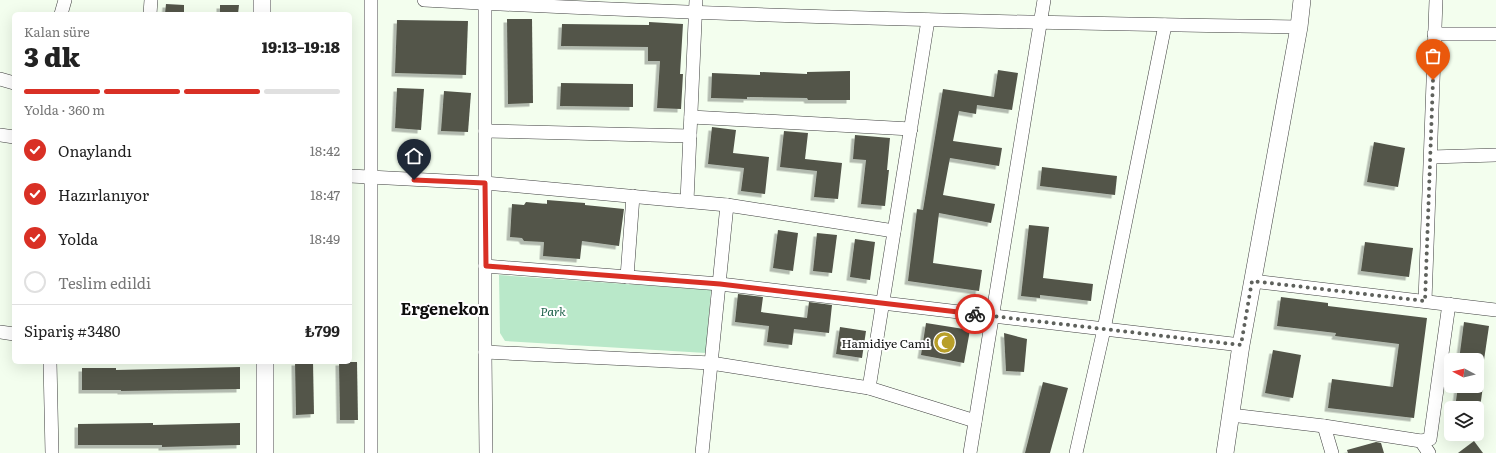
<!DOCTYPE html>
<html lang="tr">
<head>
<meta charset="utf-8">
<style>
	:root { --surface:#fff; --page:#f6f6f6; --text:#222; --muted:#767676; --line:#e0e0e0; --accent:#d93025 }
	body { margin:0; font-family:Literata,serif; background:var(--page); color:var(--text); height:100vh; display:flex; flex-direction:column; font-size:15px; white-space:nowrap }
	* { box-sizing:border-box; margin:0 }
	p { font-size:13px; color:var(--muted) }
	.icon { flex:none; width:22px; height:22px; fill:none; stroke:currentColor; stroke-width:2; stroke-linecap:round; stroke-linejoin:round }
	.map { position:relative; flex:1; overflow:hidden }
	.sheet { position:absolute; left:12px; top:12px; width:340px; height:352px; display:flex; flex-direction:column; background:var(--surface); border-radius:6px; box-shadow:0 4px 16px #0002 }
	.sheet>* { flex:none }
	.needle { width:26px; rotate:277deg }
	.fabs { position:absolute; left:1444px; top:353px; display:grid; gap:8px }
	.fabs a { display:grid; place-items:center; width:40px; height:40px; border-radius:6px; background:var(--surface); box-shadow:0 4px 16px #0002; font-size:20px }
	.pin { position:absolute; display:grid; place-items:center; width:34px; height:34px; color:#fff; margin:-41px -17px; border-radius:50% 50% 50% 0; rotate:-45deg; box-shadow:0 0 4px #0007 }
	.pin .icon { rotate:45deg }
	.courier { position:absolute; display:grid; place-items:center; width:40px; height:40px; margin:-20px; border:3px solid #d93025; border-radius:50%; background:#fff; color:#222; box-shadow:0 1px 5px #0007 }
	.summary em { font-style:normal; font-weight:800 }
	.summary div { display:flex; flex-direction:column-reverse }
	.summary { display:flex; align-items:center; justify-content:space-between; height:68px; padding:0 12px }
	h1 { font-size:26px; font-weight:800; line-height:30px }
	.bar { display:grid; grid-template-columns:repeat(4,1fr); gap:6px 4px; align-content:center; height:48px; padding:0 12px }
	.bar i { height:5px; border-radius:3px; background:var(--line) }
	.bar .active { background:var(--accent) }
	.bar p { grid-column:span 4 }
	.line { display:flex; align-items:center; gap:10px; padding:0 12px; border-top:1px solid var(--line) }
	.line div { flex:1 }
	ol { padding:0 12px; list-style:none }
	li { display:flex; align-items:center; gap:12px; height:44px }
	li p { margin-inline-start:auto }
	li .icon { padding:4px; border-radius:50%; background:var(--accent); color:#fff; stroke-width:4 }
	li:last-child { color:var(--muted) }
	li i { width:22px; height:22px; border:2px solid var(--line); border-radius:50% }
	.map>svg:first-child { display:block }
	.green { fill:#b9e8c9 }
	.building { fill:#53554a; filter:url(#shadow) }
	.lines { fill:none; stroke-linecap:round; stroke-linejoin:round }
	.minor-casing { stroke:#404040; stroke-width:14 }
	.tertiary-casing { stroke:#404040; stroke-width:18 }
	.minor { stroke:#fff; stroke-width:13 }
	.tertiary { stroke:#fff; stroke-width:17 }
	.done { stroke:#5e615c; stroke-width:4; stroke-dasharray:0 7.2 }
	.route { stroke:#d93025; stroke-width:5 }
	.labels { text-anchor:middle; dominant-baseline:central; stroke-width:4; stroke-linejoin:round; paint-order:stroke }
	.park-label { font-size:12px; font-style:italic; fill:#20634c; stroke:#fff }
	.poi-label { font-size:12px; fill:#0d0d0d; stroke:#fff; text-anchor:end }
	.district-label { font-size:16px; font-weight:bold; fill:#0d0d0d; stroke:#fff }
</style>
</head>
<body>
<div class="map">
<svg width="1496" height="453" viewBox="0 0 1496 453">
	<defs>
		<filter id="shadow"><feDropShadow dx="-3.5" dy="3.5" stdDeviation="0" flood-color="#0004"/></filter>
	</defs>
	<rect width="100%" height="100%" fill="#f3feee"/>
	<polygon class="green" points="499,275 711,290 706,353 505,341 500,333"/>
	<g class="building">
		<polygon points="166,4 184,5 184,14 165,14"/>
		<polygon points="220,5 239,5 238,14 220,14"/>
		<polygon points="507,19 532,19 533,103 508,104"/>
		<polygon points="397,20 468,21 466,75 395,73"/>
		<polygon points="649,22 683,24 680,74 683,74 681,109 657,108 660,61 648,61 648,47 561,46 562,24 649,25"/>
		<polygon points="998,70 1018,73 1012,110 977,105 976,114 959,111 953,141 1002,148 999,166 950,158 943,195 995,204 991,223 939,213 933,263 982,270 979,291 908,281 917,209 923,210 943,89 994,97"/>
		<polygon points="850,71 850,100 808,100 807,98 747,97 747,99 711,98 712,73 760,75 760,72 807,74 807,72"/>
		<polygon points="561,83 633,84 633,107 560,106"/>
		<polygon points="397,88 424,89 421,130 395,128"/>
		<polygon points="444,91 471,93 468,132 441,131"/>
		<polygon points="712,127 736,130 733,153 769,157 765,194 741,191 744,168 708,164"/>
		<polygon points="784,131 808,133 805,159 842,163 838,199 814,197 817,171 780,167"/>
		<polygon points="855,135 890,138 887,170 889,170 885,206 861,204 866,160 853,159"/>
		<polygon points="1374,142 1405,148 1398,187 1367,182"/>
		<polygon points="1042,167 1117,176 1115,195 1040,186"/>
		<polygon points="547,200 585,203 585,205 624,209 619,246 582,241 580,259 543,256 544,242 524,241 522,238 510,237 512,204 524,205 526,202 547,204"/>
		<polygon points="1029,225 1049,227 1043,278 1093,284 1091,301 1040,295 1040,298 1021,296"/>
		<polygon points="778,230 798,233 793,271 773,268"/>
		<polygon points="817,233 837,235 832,273 813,271"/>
		<polygon points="855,239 875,242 870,280 850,277"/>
		<polygon points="1365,242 1413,248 1409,277 1361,271"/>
		<polygon points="738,294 763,297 761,312 807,318 809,302 832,305 829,333 794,329 792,345 767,342 769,326 735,322"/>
		<polygon points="1281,297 1328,303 1328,306 1427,318 1414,418 1328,408 1332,379 1393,387 1399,344 1335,336 1336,333 1277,326"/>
		<polygon points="1464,322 1489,326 1484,360 1459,360"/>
		<polygon points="926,323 970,330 964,363 921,355"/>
		<polygon points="840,327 866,331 862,358 836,354"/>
		<polygon points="1004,333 1027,339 1024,372 1006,371"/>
		<polygon points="1273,350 1301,355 1293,398 1265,393"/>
		<polygon points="295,362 313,362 314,414 296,415"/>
		<polygon points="339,362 357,362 358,420 340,420"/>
		<polygon points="240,367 240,389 121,391 121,390 82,390 82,368 116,368 116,370"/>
		<polygon points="1043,382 1068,388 1050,453 1025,453"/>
		<polygon points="1458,386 1483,386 1480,408 1455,408"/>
		<polygon points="153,423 153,425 240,423 240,445 162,447 162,445 78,445 78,424"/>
		<polygon points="1474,441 1483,453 1458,453"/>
		<polygon points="1376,442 1381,443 1384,453 1348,453 1347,450"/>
	</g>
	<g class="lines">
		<defs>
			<g id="minor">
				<polyline points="371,0 371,453"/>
				<path d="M424,0c292,16 583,23 875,27"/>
				<polyline points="485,0 485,352 486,453"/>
				<polyline points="61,14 65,0"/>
				<polyline points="150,14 151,0"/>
				<polyline points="1434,34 1496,34"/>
				<polyline points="0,79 14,83"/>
				<polyline points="691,117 911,129"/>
				<polyline points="485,131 690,136"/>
				<polyline points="0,135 14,137"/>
				<polyline points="1431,157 1496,155"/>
				<polyline points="350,176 485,183 727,205 894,231"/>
				<polyline points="687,201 696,0"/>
				<polyline points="485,266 720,284 1241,345"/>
				<polyline points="627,277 633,196"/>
				<polyline points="1252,281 1496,310"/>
				<polyline points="1425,301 1436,0"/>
				<polyline points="0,332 14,334"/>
				<polyline points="485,352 711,363 869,388 975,421"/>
				<polyline points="50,362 52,453"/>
				<polyline points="869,388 928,20"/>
				<polyline points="1231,415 1324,426 1421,441 1430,439 1449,304"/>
				<polyline points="1324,426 1332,453"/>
				<polyline points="1421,441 1429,453"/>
				<polyline points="702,453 727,205"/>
				<polyline points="970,453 1044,0"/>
				<polyline points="1076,453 1104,329 1165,25"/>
			</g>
			<g id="tertiary">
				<polyline points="262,0 262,14"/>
				<polyline points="265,362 265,453"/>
				<polyline points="1225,453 1241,345 1299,27 1302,0"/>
			</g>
		</defs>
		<use href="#minor" class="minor-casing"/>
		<use href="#tertiary" class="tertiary-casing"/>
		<use href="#minor" class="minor"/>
		<use href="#tertiary" class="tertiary"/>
	</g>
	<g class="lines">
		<polyline class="done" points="975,314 1241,345 1252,281 1425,301 1433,80"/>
		<polyline class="route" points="414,180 485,183 486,266 720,284 975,314"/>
	</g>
	<defs>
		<symbol id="mosque-disc" viewBox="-11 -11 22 22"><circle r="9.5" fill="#b89f2a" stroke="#fff"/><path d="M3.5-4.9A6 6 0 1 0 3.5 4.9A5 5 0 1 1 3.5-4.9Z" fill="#fff"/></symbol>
	</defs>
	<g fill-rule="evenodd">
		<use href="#mosque-disc" x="932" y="330" width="25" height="25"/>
	</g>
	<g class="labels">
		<g class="park-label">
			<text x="553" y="311">Park</text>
		</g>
		<g class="poi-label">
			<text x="930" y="343">Hamidiye Cami</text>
		</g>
		<g class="district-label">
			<text x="445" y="308">Ergenekon</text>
		</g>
	</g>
</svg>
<div class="fabs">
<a><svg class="needle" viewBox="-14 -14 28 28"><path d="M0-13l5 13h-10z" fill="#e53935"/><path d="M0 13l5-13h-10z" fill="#767676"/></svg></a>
<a><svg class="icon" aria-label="layers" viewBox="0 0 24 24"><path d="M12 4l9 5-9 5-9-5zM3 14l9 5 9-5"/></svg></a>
</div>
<div class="pin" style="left:1433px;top:80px;background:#ea580c"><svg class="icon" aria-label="bag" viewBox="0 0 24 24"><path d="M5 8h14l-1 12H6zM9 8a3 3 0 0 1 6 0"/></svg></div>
<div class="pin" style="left:414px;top:180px;background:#1f2937"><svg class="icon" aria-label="home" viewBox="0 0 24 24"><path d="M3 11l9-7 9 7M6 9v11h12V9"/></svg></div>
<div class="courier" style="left:975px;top:314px"><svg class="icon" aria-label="bike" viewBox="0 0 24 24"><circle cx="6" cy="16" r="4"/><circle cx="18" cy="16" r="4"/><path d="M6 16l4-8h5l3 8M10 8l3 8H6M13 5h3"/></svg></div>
<section class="sheet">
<div class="summary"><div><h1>3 dk</h1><p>Kalan süre</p></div><em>19:13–19:18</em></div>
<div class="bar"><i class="active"></i><i class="active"></i><i class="active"></i><i></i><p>Yolda · 360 m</p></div>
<ol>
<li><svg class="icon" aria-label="check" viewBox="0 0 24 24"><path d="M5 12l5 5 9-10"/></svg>Onaylandı<p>18:42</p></li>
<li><svg class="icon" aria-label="check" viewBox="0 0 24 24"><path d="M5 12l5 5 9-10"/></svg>Hazırlanıyor<p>18:47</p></li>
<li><svg class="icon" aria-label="check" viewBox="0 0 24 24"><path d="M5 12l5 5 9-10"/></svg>Yolda<p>18:49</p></li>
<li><i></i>Teslim edildi</li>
</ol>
<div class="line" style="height:52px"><div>Sipariş #3480</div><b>₺799</b></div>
</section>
</div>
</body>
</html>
